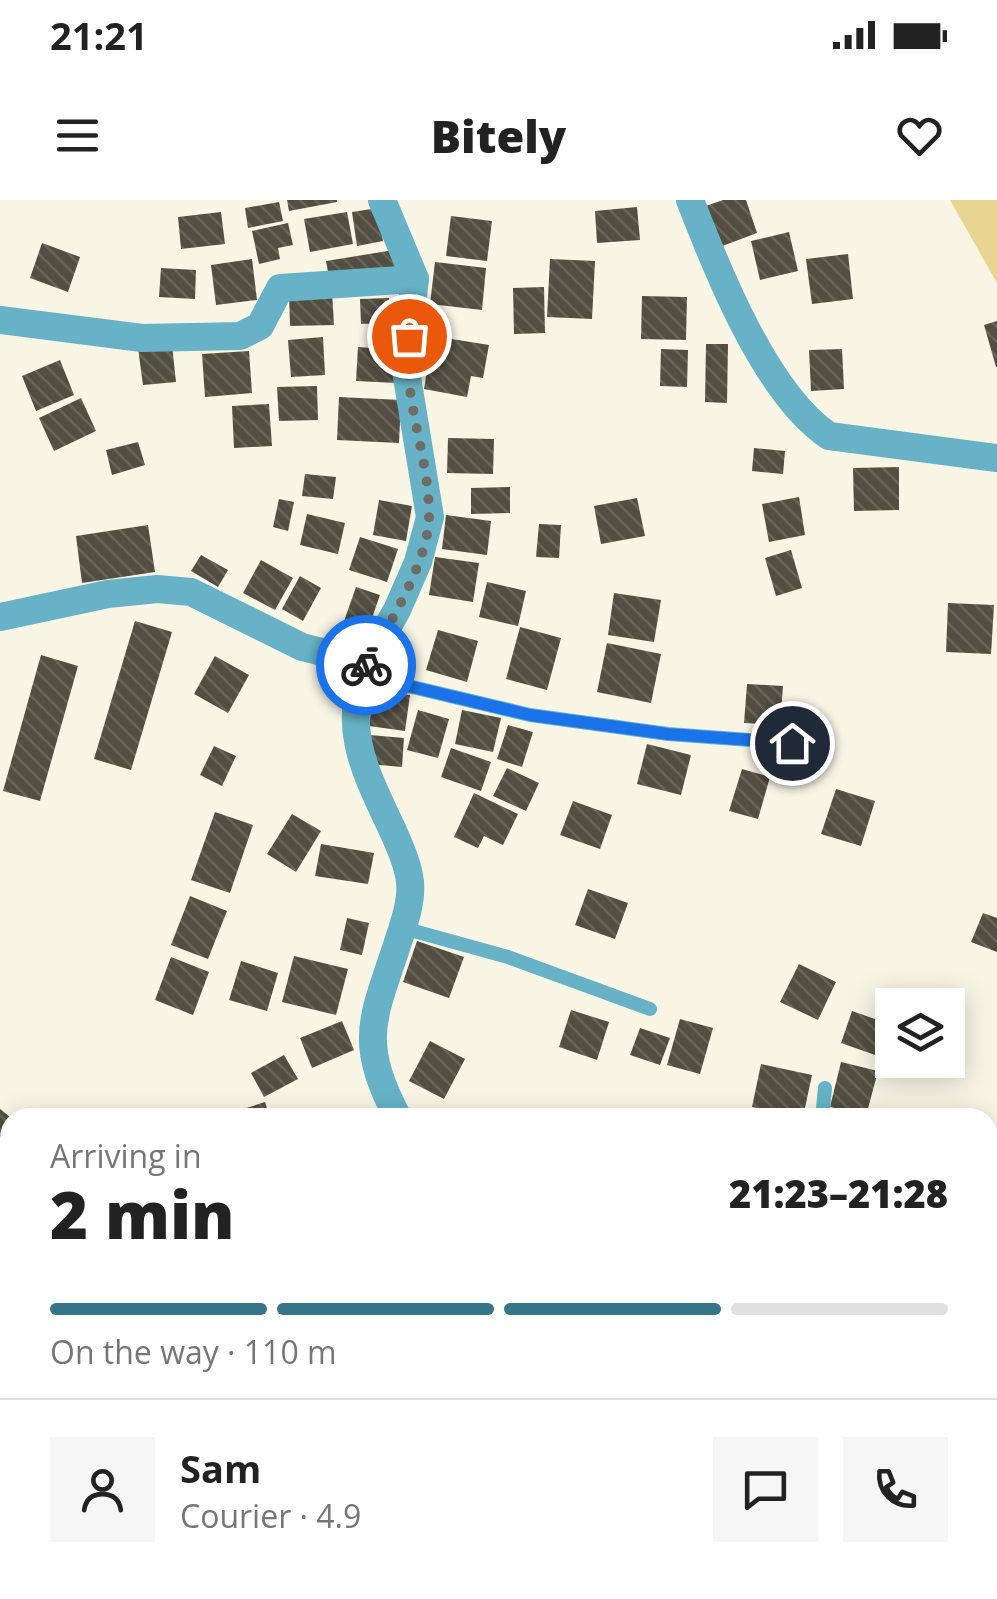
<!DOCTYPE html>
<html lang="en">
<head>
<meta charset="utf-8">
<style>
	:root { --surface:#fff; --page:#f6f6f6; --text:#222; --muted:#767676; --line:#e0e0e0; --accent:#357788 }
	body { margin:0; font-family:"Open Sans",sans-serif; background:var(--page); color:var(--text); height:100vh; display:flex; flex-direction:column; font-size:38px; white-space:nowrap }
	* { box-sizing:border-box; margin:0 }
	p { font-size:32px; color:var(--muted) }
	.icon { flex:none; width:55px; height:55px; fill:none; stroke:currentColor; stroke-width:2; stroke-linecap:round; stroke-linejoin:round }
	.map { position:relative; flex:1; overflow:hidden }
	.panel { position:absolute; left:0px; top:908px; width:998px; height:492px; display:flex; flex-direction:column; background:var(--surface); border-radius:30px 30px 0 0; box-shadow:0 5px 25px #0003 }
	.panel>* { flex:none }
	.tools { position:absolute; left:875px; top:788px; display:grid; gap:20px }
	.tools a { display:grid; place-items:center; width:90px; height:90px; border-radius:0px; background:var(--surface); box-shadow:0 5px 25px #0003; font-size:50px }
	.pin { position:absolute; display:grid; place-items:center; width:85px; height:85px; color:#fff; margin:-42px; border:5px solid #fff; border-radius:50%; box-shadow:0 2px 10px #0007 }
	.courier { position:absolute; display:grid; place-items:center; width:100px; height:100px; margin:-50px; border:8px solid #1a73e8; border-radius:50%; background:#fff; color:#222; box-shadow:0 2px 12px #0007 }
	.headline em { font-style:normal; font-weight:800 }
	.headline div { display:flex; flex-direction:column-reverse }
	.headline { display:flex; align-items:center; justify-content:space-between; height:170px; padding:0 50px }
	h1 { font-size:65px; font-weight:800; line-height:75px }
	.bar { display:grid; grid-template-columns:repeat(4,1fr); gap:15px 10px; align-content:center; height:120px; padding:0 50px }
	.bar i { height:12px; border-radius:8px; background:var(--line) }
	.bar .active { background:var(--accent) }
	.bar p { grid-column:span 4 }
	.line { display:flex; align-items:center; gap:25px; padding:0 50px; border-top:2px solid var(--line) }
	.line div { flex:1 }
	.round { display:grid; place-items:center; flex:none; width:105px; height:105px; border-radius:0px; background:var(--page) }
	.status { display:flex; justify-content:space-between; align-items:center; height:70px; padding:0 50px; background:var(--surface); direction:ltr }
	.status svg { height:28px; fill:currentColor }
	header { display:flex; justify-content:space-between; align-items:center; height:130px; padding:0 50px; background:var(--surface); font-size:45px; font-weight:800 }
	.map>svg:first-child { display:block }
	.green { fill:#e8d591 }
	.building { fill:url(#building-back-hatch) }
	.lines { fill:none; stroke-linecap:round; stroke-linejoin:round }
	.service { stroke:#67b2c6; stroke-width:14 }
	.minor { stroke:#67b2c6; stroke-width:28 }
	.done { stroke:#6f6c64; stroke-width:10; stroke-dasharray:0 18 }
	.route { stroke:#1a73e8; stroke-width:12 }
</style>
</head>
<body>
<div class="status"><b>21:21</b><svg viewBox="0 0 49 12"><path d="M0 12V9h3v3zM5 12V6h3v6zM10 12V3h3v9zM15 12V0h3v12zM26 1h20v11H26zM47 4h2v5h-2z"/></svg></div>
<header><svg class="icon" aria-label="menu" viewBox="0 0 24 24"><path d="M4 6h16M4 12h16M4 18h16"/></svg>Bitely<svg class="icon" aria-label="heart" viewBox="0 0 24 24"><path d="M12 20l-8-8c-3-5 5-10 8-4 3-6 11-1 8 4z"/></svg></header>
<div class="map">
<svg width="997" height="1399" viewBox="0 0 997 1399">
	<defs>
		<pattern id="building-back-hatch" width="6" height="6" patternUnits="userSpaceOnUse" patternTransform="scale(2.5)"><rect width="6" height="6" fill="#524e41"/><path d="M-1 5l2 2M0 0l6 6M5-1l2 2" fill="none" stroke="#68645a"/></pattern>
	</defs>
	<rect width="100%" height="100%" fill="#f9f5e5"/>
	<g class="green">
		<polygon points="950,0 997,0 997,83"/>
		<polygon points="997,1050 997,1399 706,1399 714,1390 988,1390 988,1053"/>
	</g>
	<g class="building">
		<polygon points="287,0 337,0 337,2 289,11"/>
		<polygon points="723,0 746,0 757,33 717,48 703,7"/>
		<polygon points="279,2 283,21 248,28 245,8"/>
		<polygon points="637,7 640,40 597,43 595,11"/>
		<polygon points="378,8 383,41 357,46 352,12"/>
		<polygon points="221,12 225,44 181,49 178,17"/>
		<polygon points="347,12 353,44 310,52 304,19"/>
		<polygon points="451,16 492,21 487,61 446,56"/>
		<polygon points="288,23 293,45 278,48 280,59 259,64 252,31"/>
		<polygon points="789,32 798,71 760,80 751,41"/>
		<polygon points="42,43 80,57 68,92 30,78"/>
		<polygon points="394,50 398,71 330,82 326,61"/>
		<polygon points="848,54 853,99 812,104 806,59"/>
		<polygon points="252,59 257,100 216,105 211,65"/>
		<polygon points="550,59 595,61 592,119 547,117"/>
		<polygon points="435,62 486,68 482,110 430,104"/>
		<polygon points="161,68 196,70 195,99 159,97"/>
		<polygon points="544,87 545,133 514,134 513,88"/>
		<polygon points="332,91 334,125 290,126 289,93"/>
		<polygon points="642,96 687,97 686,140 641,139"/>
		<polygon points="389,98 390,123 361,124 360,99"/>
		<polygon points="997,121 997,167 996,167 984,125"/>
		<polygon points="433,136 489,145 483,178 471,176 467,197 424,189"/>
		<polygon points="323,137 325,175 291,177 288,140"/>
		<polygon points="706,144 728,144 727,203 705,202"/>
		<polygon points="172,145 176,182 143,185 138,148"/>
		<polygon points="358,147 399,150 397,183 356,181"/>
		<polygon points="661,149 688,150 687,187 660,186"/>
		<polygon points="842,149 844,189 811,191 809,150"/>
		<polygon points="249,151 252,193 205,197 202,154"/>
		<polygon points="60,160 74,195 36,211 22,176"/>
		<polygon points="317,186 318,220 279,221 277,187"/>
		<polygon points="339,197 401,200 399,243 337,240"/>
		<polygon points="81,198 96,231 54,251 39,218"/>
		<polygon points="269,204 272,246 234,248 232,206"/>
		<polygon points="448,238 494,239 493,274 447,273"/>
		<polygon points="138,242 145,265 112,275 106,250"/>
		<polygon points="754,248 785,251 783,274 752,271"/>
		<polygon points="899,267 899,310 854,311 853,268"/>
		<polygon points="305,274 336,277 333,299 302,296"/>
		<polygon points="510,287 510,313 471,314 471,288"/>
		<polygon points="799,297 805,335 769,342 762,304"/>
		<polygon points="637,298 645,336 601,344 594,306"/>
		<polygon points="279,299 294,302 288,331 273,327"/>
		<polygon points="379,300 412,306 406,341 373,335"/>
		<polygon points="307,314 345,323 338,354 300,345"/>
		<polygon points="446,315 491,321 487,355 442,349"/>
		<polygon points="539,324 561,325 559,358 536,357"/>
		<polygon points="148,325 155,372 82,383 76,336"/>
		<polygon points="360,337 398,349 387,382 349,370"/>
		<polygon points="791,350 802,388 776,396 765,358"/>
		<polygon points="201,355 228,370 218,387 191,371"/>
		<polygon points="435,357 479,363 473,402 429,395"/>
		<polygon points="261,360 293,378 275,410 243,393"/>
		<polygon points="300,376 321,388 303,421 282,409"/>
		<polygon points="487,382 526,391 518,426 479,417"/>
		<polygon points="356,387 380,395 366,435 342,427"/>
		<polygon points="614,393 661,400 654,442 608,435"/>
		<polygon points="948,403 994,405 991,454 946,452"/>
		<polygon points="135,421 172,432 131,570 94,559"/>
		<polygon points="520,427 561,438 547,490 506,479"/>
		<polygon points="438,430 478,441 467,482 426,470"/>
		<polygon points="607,443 661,454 651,503 597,492"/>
		<polygon points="41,455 78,466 40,601 3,591"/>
		<polygon points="215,456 249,475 228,513 194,494"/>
		<polygon points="747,484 783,486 780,525 744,523"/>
		<polygon points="374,491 410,495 405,531 369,526"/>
		<polygon points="418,510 449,519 438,558 407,550"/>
		<polygon points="462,510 501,518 493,552 455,544"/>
		<polygon points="508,525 533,532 522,567 497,559"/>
		<polygon points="370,535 404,538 402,567 368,564"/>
		<polygon points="647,544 691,555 681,595 637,584"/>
		<polygon points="214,546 236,556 222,586 200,575"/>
		<polygon points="451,548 491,562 481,591 441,577"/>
		<polygon points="507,568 539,583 526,611 493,596"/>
		<polygon points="742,569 770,577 758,619 729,611"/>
		<polygon points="836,589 875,601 861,646 821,634"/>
		<polygon points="474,593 518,614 503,645 484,636 478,648 454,637"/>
		<polygon points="573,601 612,615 600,649 560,635"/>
		<polygon points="215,612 253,625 230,693 191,680"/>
		<polygon points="292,614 321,631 296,672 267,654"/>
		<polygon points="321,644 374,653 368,684 315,676"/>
		<polygon points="588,689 628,703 615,739 575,725"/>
		<polygon points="190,696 227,711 208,759 171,745"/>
		<polygon points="983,713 997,718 997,752 971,742"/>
		<polygon points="347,718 369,723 362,755 340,750"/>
		<polygon points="417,741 464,757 449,798 403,782"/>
		<polygon points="294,756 348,769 336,815 282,802"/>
		<polygon points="171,757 209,772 193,815 155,800"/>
		<polygon points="241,761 278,773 267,811 229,800"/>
		<polygon points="799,764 836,782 818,820 780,802"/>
		<polygon points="571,810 609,822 597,860 559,847"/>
		<polygon points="852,811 889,824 878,856 841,843"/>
		<polygon points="680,819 713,828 700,874 667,865"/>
		<polygon points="342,821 354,850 312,868 300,838"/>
		<polygon points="640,828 670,838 660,865 630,855"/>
		<polygon points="430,841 465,859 444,899 409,881"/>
		<polygon points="284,855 298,879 264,897 251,873"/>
		<polygon points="841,862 878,871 866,916 830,907"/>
		<polygon points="761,864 812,875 803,917 752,907"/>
		<polygon points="265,902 270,918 236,918 234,912"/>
		<polygon points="0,909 10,917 10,937 0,948"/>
		<polygon points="988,936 997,941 997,988 988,983"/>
		<polygon points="6,1032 10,1040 10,1078 0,1083 0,1035"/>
		<polygon points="0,1230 9,1231 5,1270 0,1269"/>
		<polygon points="0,1371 10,1371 10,1390 23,1390 23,1399 0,1399"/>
	</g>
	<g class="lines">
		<g class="service">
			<polyline points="362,475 530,515 668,534 791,543"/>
			<polyline points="403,728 508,757 650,809"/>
			<polyline points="822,918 825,888"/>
		</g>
		<g class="minor">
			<path d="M690,0c27,70 76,194 139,236l168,22"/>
			<polyline points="0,120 142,138 240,136 260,126 280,88 415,79"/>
			<polyline points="0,417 108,394 157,389 191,392 302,447 367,463 397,410 418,362 430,317 405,165 415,79 382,0"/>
			<path d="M367,463c-27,65 -1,110 26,168 7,16 15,33 17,51 2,19 -6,42 -12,60 -25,77 -41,98 0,176"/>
			<polyline points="0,989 10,996"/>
			<polyline points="988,1009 997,1005"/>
			<polyline points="148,1390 153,1399"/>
			<polyline points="450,1399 454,1390"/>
		</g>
	</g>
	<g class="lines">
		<path class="done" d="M366,465c22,-38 64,-106 63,-151 0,-59 -27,-115 -20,-178"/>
		<polyline class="route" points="366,465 362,475 530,515 668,534 792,543"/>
	</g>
</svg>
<div class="tools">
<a><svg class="icon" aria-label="layers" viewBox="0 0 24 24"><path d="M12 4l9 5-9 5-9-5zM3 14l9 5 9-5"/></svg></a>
</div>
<div class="pin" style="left:409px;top:136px;background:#ea580c"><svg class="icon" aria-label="bag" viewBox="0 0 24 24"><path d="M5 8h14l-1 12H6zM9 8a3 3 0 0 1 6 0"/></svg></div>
<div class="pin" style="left:792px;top:543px;background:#1f2937"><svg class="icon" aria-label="home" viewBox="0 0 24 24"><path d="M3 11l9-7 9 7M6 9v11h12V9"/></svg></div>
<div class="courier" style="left:366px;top:465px"><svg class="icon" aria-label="bike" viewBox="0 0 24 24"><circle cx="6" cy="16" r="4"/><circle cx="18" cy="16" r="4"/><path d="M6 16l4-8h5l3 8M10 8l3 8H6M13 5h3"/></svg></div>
<section class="panel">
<div class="headline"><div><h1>2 min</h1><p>Arriving in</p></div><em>21:23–21:28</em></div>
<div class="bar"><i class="active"></i><i class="active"></i><i class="active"></i><i></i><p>On the way · 110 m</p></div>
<div class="line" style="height:180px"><a class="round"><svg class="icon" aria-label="person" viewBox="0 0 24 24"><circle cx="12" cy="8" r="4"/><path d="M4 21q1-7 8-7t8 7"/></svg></a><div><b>Sam</b><p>Courier · 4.9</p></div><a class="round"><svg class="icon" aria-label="chat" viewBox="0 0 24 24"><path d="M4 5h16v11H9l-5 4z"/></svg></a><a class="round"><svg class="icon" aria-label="phone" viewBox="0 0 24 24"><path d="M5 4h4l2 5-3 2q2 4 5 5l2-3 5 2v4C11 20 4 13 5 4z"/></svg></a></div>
</section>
</div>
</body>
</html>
